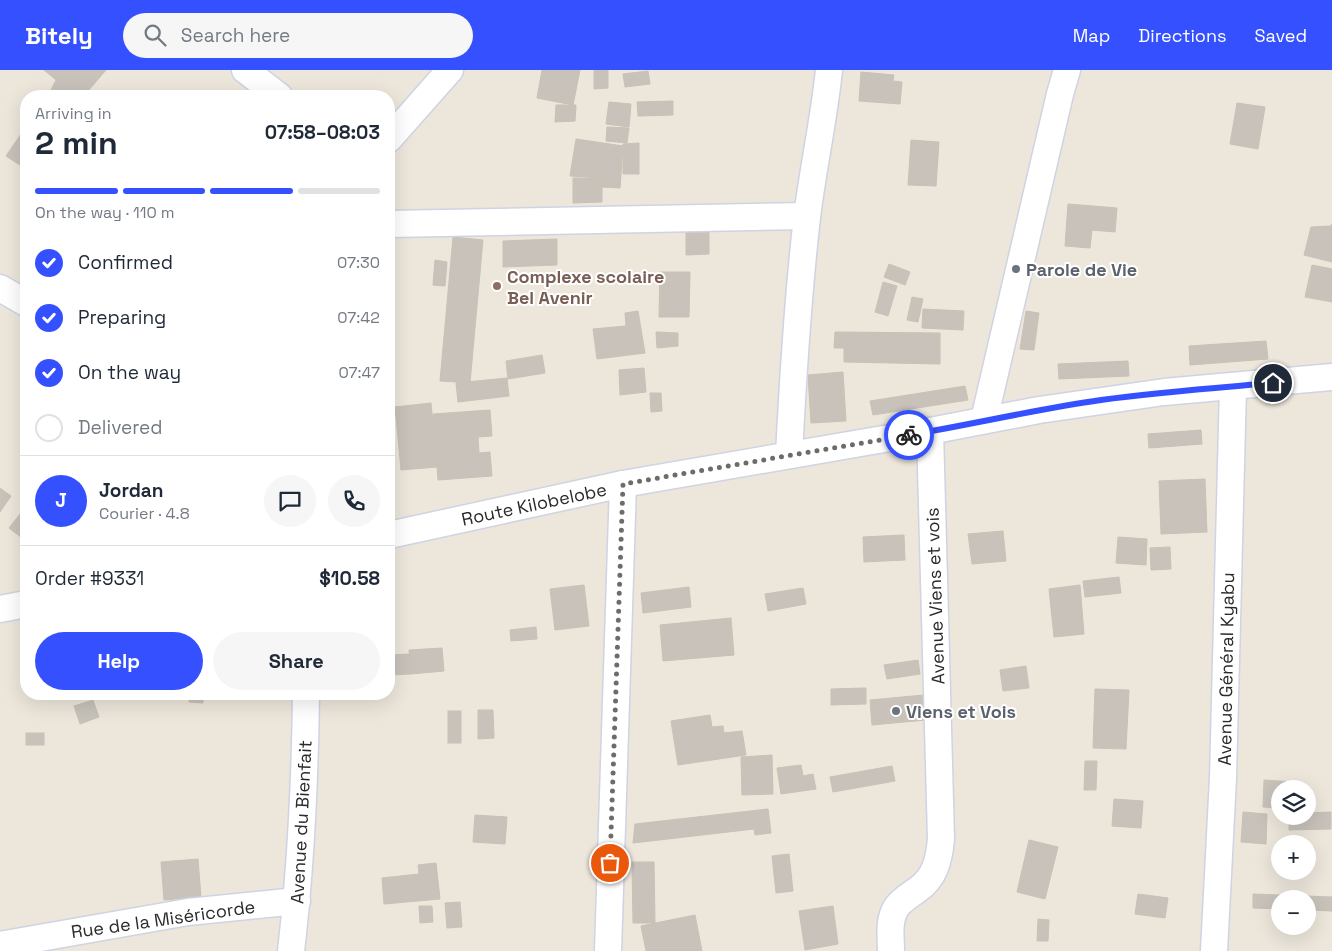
<!DOCTYPE html>
<html lang="en">
<head>
<meta charset="utf-8">
<style>
	:root { --surface:#fff; --page:#f6f6f7; --text:#1f2937; --muted:#747a83; --line:#e0e1e3; --accent:#3551ff }
	body { margin:0; font-family:"Space Grotesk",sans-serif; background:var(--page); color:var(--text); height:100vh; display:flex; flex-direction:column; font-size:19px; white-space:nowrap }
	* { box-sizing:border-box; margin:0 }
	p { font-size:16px; color:var(--muted) }
	.icon { flex:none; width:28px; height:28px; fill:none; stroke:currentColor; stroke-width:2; stroke-linecap:round; stroke-linejoin:round }
	.map { position:relative; flex:1; overflow:hidden }
	.details { position:absolute; left:20px; top:20px; width:375px; height:610px; display:flex; flex-direction:column; background:var(--surface); border-radius:20px; box-shadow:0 5px 20px #0002 }
	.details>* { flex:none }
	.controls { position:absolute; left:1271px; top:710px; display:grid; gap:10px }
	.controls a { display:grid; place-items:center; width:45px; height:45px; border-radius:50%; background:var(--surface); box-shadow:0 5px 20px #0002; font-size:25px }
	.pin { position:absolute; display:grid; place-items:center; width:42px; height:42px; color:#fff; margin:-21px; border:2px solid #fff; border-radius:50%; box-shadow:0 1px 5px #0007 }
	.courier { position:absolute; display:grid; place-items:center; width:50px; height:50px; margin:-25px; border:4px solid #3551ff; border-radius:50%; background:#fff; color:#222; box-shadow:0 1px 6px #0007 }
	.head em { font-style:normal; font-weight:800 }
	.head div { display:flex; flex-direction:column-reverse }
	.head { display:flex; align-items:center; justify-content:space-between; height:85px; padding:0 15px }
	h1 { font-size:32px; font-weight:800; line-height:38px }
	.bar { display:grid; grid-template-columns:repeat(4,1fr); gap:8px 5px; align-content:center; height:60px; padding:0 15px }
	.bar i { height:6px; border-radius:4px; background:var(--line) }
	.bar .selected { background:var(--accent) }
	.bar p { grid-column:span 4 }
	.line { display:flex; align-items:center; gap:12px; padding:0 15px; border-top:1px solid var(--line) }
	.line div { flex:1 }
	.round { display:grid; place-items:center; flex:none; width:52px; height:52px; border-radius:26px; background:var(--page) }
	ol { padding:0 15px; list-style:none }
	li { display:flex; align-items:center; gap:15px; height:55px }
	li p { margin-inline-start:auto }
	li .icon { padding:5px; border-radius:50%; background:var(--accent); color:#fff; stroke-width:4 }
	li:last-child { color:var(--muted) }
	li i { width:28px; height:28px; border:2px solid var(--line); border-radius:50% }
	.primary-button { display:flex; gap:10px; margin-top:auto; padding:10px 15px }
	.primary-button a { flex:1; height:58px; border-radius:30px; background:var(--accent); color:#fff; font-size:20px; font-weight:800; line-height:58px; text-align:center }
	.primary-button a+a { background:var(--page); color:var(--text) }
	header { display:flex; align-items:center; gap:30px; box-sizing:border-box; height:70px; padding:0 25px; background:var(--accent); color:#fff }
	header strong { font-size:24px }
	nav { display:flex; gap:28px; margin-inline-start:auto; font-size:18px }
	.search { width:350px; height:45px; background:var(--page); display:flex; align-items:center; gap:12px; box-sizing:border-box; padding:0 18px; border-radius:28px; color:var(--muted); font-size:19px }
	.map>svg:first-child { display:block }
	.building { fill:#c8c2bb; stroke:#c8c2b5 }
	.lines { fill:none; stroke-linecap:round; stroke-linejoin:round }
	.minor-casing { stroke:#d0d3e3; stroke-width:29 }
	.minor { stroke:#fff; stroke-width:26 }
	.done { stroke:#6e6c68; stroke-width:5; stroke-dasharray:0 9 }
	.route { stroke:#3551ff; stroke-width:6 }
	.worship-dot { fill:#6b7280; stroke:#fff; stroke-width:2 }
	.education-dot { fill:#8d6e63; stroke:#fff; stroke-width:2 }
	.labels { text-anchor:middle; dominant-baseline:central; stroke-width:4; stroke-linejoin:round; paint-order:stroke }
	.worship-label { font-size:18px; font-weight:bold; fill:#5b616d; stroke:#fff; text-anchor:start }
	.education-label { font-size:18px; font-weight:bold; fill:#785e54; stroke:#fff; text-anchor:start }
	.street-label { font-size:18px; fill:#2a2a2a; stroke:#fff }
</style>
</head>
<body>
<header>
<strong>Bitely</strong>
<div class="search"><svg class="icon" aria-label="search" viewBox="0 0 24 24"><circle cx="10" cy="10" r="6"/><path d="M15 15l6 6"/></svg>Search here</div>
<nav><a>Map</a><a>Directions</a><a>Saved</a></nav>
</header>
<div class="map">
<svg width="1332" height="881" viewBox="0 0 1332 881">
	<rect width="100%" height="100%" fill="#ece6db"/>
	<g class="building">
		<polygon points="44,0 106,0 88,21 94,26 55,26 50,22 56,10"/>
		<polygon points="542,0 580,0 573,35 537,28"/>
		<polygon points="594,0 608,0 608,18 594,19"/>
		<polygon points="648,1 650,14 625,17 623,4"/>
		<polygon points="861,2 894,5 893,11 902,12 900,34 859,31"/>
		<polygon points="673,31 673,45 638,46 637,32"/>
		<polygon points="609,32 631,34 629,57 606,54"/>
		<polygon points="1237,33 1265,37 1258,79 1230,74"/>
		<polygon points="556,35 576,35 575,51 555,52"/>
		<polygon points="607,57 629,58 627,73 606,71"/>
		<polygon points="23,61 26,64 26,99 6,86"/>
		<polygon points="576,69 623,76 620,118 601,117 602,108 570,106"/>
		<polygon points="911,70 939,72 936,116 908,115"/>
		<polygon points="639,73 639,104 623,104 623,74"/>
		<polygon points="573,108 602,108 602,132 573,133"/>
		<polygon points="1068,134 1117,138 1115,162 1092,160 1090,178 1065,176"/>
		<polygon points="1332,154 1332,192 1304,185 1311,157 1331,156"/>
		<polygon points="686,162 709,162 709,184 686,185"/>
		<polygon points="453,167 483,170 470,313 440,311"/>
		<polygon points="557,169 557,195 503,197 503,171"/>
		<polygon points="435,190 447,192 445,216 433,215"/>
		<polygon points="889,194 910,202 905,215 884,207"/>
		<polygon points="1312,195 1332,199 1332,232 1305,227"/>
		<polygon points="660,202 690,202 689,247 659,247"/>
		<polygon points="883,212 897,216 888,246 875,242"/>
		<polygon points="912,227 923,229 918,252 907,250"/>
		<polygon points="923,239 964,241 963,260 922,258"/>
		<polygon points="638,241 645,283 597,289 593,259 626,256 625,243"/>
		<polygon points="1026,241 1039,243 1034,280 1020,279"/>
		<polygon points="656,262 678,263 678,276 657,278"/>
		<polygon points="835,262 940,263 940,294 844,292 844,278 834,278"/>
		<polygon points="1266,271 1268,289 1190,295 1189,276"/>
		<polygon points="542,285 545,303 508,309 506,291"/>
		<polygon points="1128,291 1129,306 1059,309 1058,294"/>
		<polygon points="644,298 646,322 620,325 619,300"/>
		<polygon points="843,302 846,351 811,353 808,305"/>
		<polygon points="507,308 509,326 458,332 456,313"/>
		<polygon points="965,316 968,330 873,345 870,331"/>
		<polygon points="650,323 661,323 662,341 651,342"/>
		<polygon points="431,333 437,397 401,400 395,337"/>
		<polygon points="490,340 492,366 478,367 479,383 490,382 492,406 438,410 433,344"/>
		<polygon points="1201,360 1202,374 1149,378 1148,364"/>
		<polygon points="1205,409 1207,462 1161,464 1159,411"/>
		<polygon points="0,418 11,426 0,442"/>
		<polygon points="24,439 26,441 26,471 9,458"/>
		<polygon points="1003,461 1006,491 972,494 968,464"/>
		<polygon points="904,465 905,490 864,492 863,467"/>
		<polygon points="1118,467 1147,469 1146,495 1116,493"/>
		<polygon points="1170,477 1171,499 1151,500 1150,478"/>
		<polygon points="392,503 394,524 389,525 389,504"/>
		<polygon points="1119,507 1121,523 1085,527 1083,511"/>
		<polygon points="584,515 589,556 555,560 550,519"/>
		<polygon points="1080,515 1084,564 1054,567 1049,519"/>
		<polygon points="689,517 691,537 643,543 641,523"/>
		<polygon points="803,518 806,534 768,541 765,524"/>
		<polygon points="731,548 734,585 663,591 660,555"/>
		<polygon points="536,557 537,569 511,571 510,560"/>
		<polygon points="442,578 444,601 411,604 409,580"/>
		<polygon points="410,584 411,604 389,605 389,585"/>
		<polygon points="918,590 920,604 887,609 884,595"/>
		<polygon points="1026,596 1029,618 1003,621 1000,600"/>
		<polygon points="866,618 866,634 831,635 831,619"/>
		<polygon points="1095,619 1129,620 1126,679 1093,678"/>
		<polygon points="189,624 203,624 203,633 189,632"/>
		<polygon points="924,625 926,650 872,655 870,630"/>
		<polygon points="93,630 99,647 80,654 74,636"/>
		<polygon points="478,640 493,640 494,668 478,669"/>
		<rect x="448" y="641" width="13" height="32"/>
		<polygon points="710,645 712,657 723,656 724,663 742,661 746,685 678,695 671,651"/>
		<rect x="26" y="663" width="18" height="12"/>
		<polygon points="772,685 773,724 742,725 741,687"/>
		<polygon points="1085,691 1097,691 1096,720 1084,720"/>
		<polygon points="801,695 803,706 813,704 816,719 781,724 777,698"/>
		<polygon points="892,696 895,711 833,722 830,707"/>
		<polygon points="1264,710 1293,712 1293,719 1280,719 1280,738 1263,737"/>
		<polygon points="1114,729 1143,731 1141,758 1112,756"/>
		<polygon points="768,739 771,763 755,765 754,759 633,773 635,754"/>
		<polygon points="1243,742 1267,744 1266,774 1241,772"/>
		<polygon points="1331,742 1331,759 1289,760 1289,746 1308,746 1308,743"/>
		<polygon points="475,745 507,747 505,774 473,772"/>
		<polygon points="1029,770 1058,777 1045,829 1017,822"/>
		<polygon points="789,784 793,821 776,823 772,786"/>
		<polygon points="198,789 201,827 164,830 161,792"/>
		<polygon points="632,792 654,792 655,853 633,853"/>
		<polygon points="436,793 440,829 384,834 382,808 419,804 418,795"/>
		<polygon points="1138,824 1168,828 1165,848 1135,844"/>
		<polygon points="1253,824 1332,827 1332,841 1308,840 1308,829 1280,829 1280,839 1253,838"/>
		<polygon points="460,832 462,857 447,858 445,833"/>
		<polygon points="419,836 432,836 433,852 420,853"/>
		<polygon points="833,836 838,874 805,880 799,841"/>
		<polygon points="695,845 702,881 646,881 641,856"/>
		<polygon points="1038,849 1049,850 1048,871 1037,871"/>
	</g>
	<g class="lines">
		<defs>
			<g id="minor">
				<polyline points="245,0 279,26"/>
				<polyline points="389,69 450,0"/>
				<polyline points="389,154 807,146"/>
				<polyline points="0,218 26,233"/>
				<polyline points="984,350 1060,24 1067,0"/>
				<path d="M789,385c4,-79 9,-159 18,-238 6,-49 17,-98 22,-147"/>
				<polyline points="389,465 623,414 930,361 1039,340 1164,322 1332,307"/>
				<polyline points="0,539 26,534"/>
				<polyline points="0,875 188,842 297,831"/>
				<path d="M291,881c10,-86 14,-171 15,-257"/>
				<polyline points="608,881 623,414"/>
				<path d="M891,881c0,-14 -3,-30 5,-43 4,-7 14,-13 21,-18 18,-12 22,-30 24,-51l-11,-408"/>
				<polyline points="1214,881 1223,708 1233,316"/>
			</g>
		</defs>
		<use href="#minor" class="minor-casing"/>
		<use href="#minor" class="minor"/>
	</g>
	<g class="lines">
		<polyline class="done" points="610,793 623,414 909,365"/>
		<path class="route" d="M909,365c65,-11 128,-26 192,-35 57,-8 114,-12 172,-17"/>
	</g>
	<g class="worship-dot">
		<circle cx="1016" cy="199" r="5"/>
		<circle cx="896" cy="641" r="5"/>
	</g>
	<circle class="education-dot" cx="497" cy="216" r="5"/>
	<g class="labels">
		<g class="worship-label">
			<text x="1026" y="199">Parole de Vie</text>
			<text x="906" y="641">Viens et Vois</text>
		</g>
		<g class="education-label">
			<text x="507" y="206">Complexe scolaire<tspan x="507" dy="21">Bel Avenir</tspan></text>
		</g>
		<g class="street-label">
			<text transform="translate(534 434) rotate(-12)">Route Kilobelobe</text>
			<text transform="translate(935 526) rotate(-92)">Avenue Viens et vois</text>
			<text transform="translate(1226 599) rotate(-89)">Avenue Général Kyabu</text>
			<text transform="translate(301 752) rotate(-87)">Avenue du Bienfait</text>
			<text transform="translate(163 849) rotate(-8)">Rue de la Miséricorde</text>
		</g>
	</g>
</svg>
<div class="controls">
<a><svg class="icon" aria-label="layers" viewBox="0 0 24 24"><path d="M12 4l9 5-9 5-9-5zM3 14l9 5 9-5"/></svg></a>
<a>+</a>
<a>−</a>
</div>
<div class="pin" style="left:610px;top:793px;background:#ea580c"><svg class="icon" aria-label="bag" viewBox="0 0 24 24"><path d="M5 8h14l-1 12H6zM9 8a3 3 0 0 1 6 0"/></svg></div>
<div class="pin" style="left:1273px;top:313px;background:#1f2937"><svg class="icon" aria-label="home" viewBox="0 0 24 24"><path d="M3 11l9-7 9 7M6 9v11h12V9"/></svg></div>
<div class="courier" style="left:909px;top:365px"><svg class="icon" aria-label="bike" viewBox="0 0 24 24"><circle cx="6" cy="16" r="4"/><circle cx="18" cy="16" r="4"/><path d="M6 16l4-8h5l3 8M10 8l3 8H6M13 5h3"/></svg></div>
<section class="details">
<div class="head"><div><h1>2 min</h1><p>Arriving in</p></div><em>07:58–08:03</em></div>
<div class="bar"><i class="selected"></i><i class="selected"></i><i class="selected"></i><i></i><p>On the way · 110 m</p></div>
<ol>
<li><svg class="icon" aria-label="check" viewBox="0 0 24 24"><path d="M5 12l5 5 9-10"/></svg>Confirmed<p>07:30</p></li>
<li><svg class="icon" aria-label="check" viewBox="0 0 24 24"><path d="M5 12l5 5 9-10"/></svg>Preparing<p>07:42</p></li>
<li><svg class="icon" aria-label="check" viewBox="0 0 24 24"><path d="M5 12l5 5 9-10"/></svg>On the way<p>07:47</p></li>
<li><i></i>Delivered</li>
</ol>
<div class="line" style="height:90px"><b class="round" style="background:var(--accent);color:#fff">J</b><div><b>Jordan</b><p>Courier · 4.8</p></div><a class="round"><svg class="icon" aria-label="chat" viewBox="0 0 24 24"><path d="M4 5h16v11H9l-5 4z"/></svg></a><a class="round"><svg class="icon" aria-label="phone" viewBox="0 0 24 24"><path d="M5 4h4l2 5-3 2q2 4 5 5l2-3 5 2v4C11 20 4 13 5 4z"/></svg></a></div>
<div class="line" style="height:65px"><div>Order #9331</div><b>$10.58</b></div>
<div class="primary-button"><a>Help</a><a>Share</a></div>
</section>
</div>
</body>
</html>
